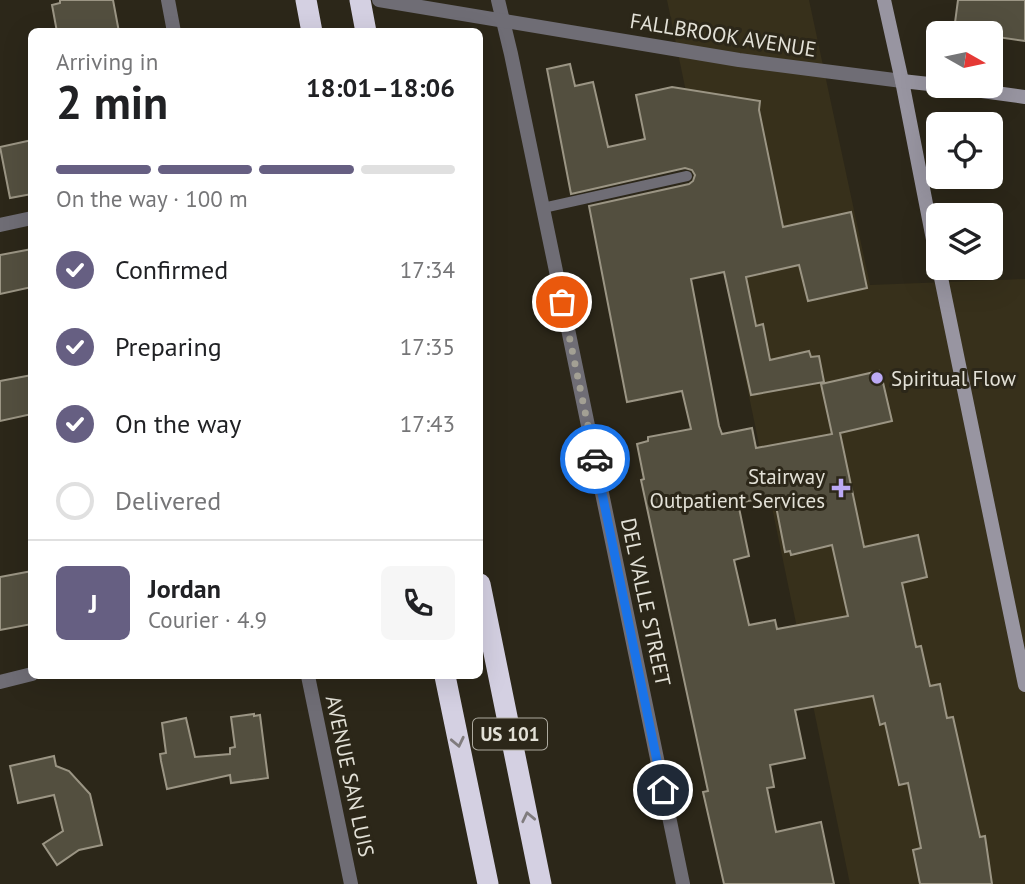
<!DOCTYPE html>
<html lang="en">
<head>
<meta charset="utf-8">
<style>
	:root { --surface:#fff; --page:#f6f6f6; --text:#202124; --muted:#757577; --line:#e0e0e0; --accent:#665f82 }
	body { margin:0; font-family:"PT Sans",sans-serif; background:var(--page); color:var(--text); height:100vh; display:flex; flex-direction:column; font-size:26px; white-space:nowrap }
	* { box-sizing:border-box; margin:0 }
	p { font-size:23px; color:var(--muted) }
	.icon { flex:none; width:38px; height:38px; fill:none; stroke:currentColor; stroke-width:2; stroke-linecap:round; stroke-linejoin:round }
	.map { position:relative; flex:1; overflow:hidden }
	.sheet { position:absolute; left:28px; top:28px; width:455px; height:651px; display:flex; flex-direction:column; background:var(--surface); border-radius:10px; box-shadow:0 7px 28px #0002 }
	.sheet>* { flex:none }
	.needle { width:46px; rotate:99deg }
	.buttons { position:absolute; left:926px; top:21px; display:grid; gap:14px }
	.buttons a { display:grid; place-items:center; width:77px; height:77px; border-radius:10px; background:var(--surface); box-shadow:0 7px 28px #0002; font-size:35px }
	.pin { position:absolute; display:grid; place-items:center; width:60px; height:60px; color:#fff; margin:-30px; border:4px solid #fff; border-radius:50%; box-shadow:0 2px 7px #0007 }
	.courier { position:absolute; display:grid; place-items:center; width:70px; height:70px; margin:-35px; border:5px solid #1a73e8; border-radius:50%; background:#fff; color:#222; box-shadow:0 2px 9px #0007 }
	.headline em { font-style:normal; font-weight:800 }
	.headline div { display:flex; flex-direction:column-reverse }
	.headline { display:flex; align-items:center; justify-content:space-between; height:119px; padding:0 28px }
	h1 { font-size:46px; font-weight:800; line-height:52px }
	.bar { display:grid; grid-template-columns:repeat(4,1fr); gap:10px 7px; align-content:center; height:84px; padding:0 28px }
	.bar i { height:9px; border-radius:5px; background:var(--line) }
	.bar .current { background:var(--accent) }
	.bar p { grid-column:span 4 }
	.line { display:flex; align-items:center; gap:18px; padding:0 28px; border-top:2px solid var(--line) }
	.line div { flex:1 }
	.round { display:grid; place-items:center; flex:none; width:74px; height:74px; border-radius:10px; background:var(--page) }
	ol { padding:0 28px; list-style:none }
	li { display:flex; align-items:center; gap:21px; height:77px }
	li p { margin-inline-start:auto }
	li .icon { padding:7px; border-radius:50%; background:var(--accent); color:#fff; stroke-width:4 }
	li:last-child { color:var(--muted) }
	li i { width:38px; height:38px; border:4px solid var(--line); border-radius:50% }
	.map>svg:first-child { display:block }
	.built { fill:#37301b }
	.building { fill:#534f3f; stroke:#9b9584; stroke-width:2; fill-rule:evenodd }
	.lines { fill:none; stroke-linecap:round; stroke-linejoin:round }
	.service { stroke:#6f6d75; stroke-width:10 }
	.minor { stroke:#6f6d75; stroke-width:14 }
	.tertiary { stroke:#6f6d75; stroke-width:14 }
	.secondary { stroke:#9895a1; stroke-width:14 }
	.motorway { stroke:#d4d0e2; stroke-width:21 }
	.oneway { stroke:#807c7e }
	.done { stroke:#a3a094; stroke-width:7; stroke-dasharray:0 12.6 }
	.route { stroke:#1a73e8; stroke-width:9 }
	.poi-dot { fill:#bcaaf5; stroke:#2c2719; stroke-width:2.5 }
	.labels { text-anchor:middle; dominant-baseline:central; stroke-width:6; stroke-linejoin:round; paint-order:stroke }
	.shield { fill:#2c2719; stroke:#aca99e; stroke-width:2 }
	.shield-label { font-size:19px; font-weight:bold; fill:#e3e1d7 }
	.street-label { font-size:21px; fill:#e3e1d7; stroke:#2c2719 }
	.poi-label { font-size:21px; fill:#e3e1d7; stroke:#2c2719; text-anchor:start }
</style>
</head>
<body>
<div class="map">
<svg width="1025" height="884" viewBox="0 0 1025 884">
	<rect width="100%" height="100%" fill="#2c2719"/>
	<polygon class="built" points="667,0 809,0 870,285 1025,279 1025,884 850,884"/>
	<g class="building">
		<polygon points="60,0 113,0 119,32 57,32 52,5 60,3"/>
		<polygon points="958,0 1025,0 1025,41 990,36 990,33 954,30"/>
		<path d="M570,64l5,22 18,-4 15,65 37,-8 -9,-44 36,-8 88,14 -1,9 24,117 68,-15 16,76 -59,13 -9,-36 -53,12 10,49 7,-2 7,36 39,-9 2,6 8,-1 5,26 -73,13 -27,-123 -33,7 28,147 3,8 30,-6 4,20 76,-14 -11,-50 58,-13 2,3 11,47 -52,12 24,114 54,-12 9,42 -25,6 14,64 5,-1 9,40 10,-2 7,34 6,-1 27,120 5,-1 7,48h-72l-7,-34 8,-2 -13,-65 -9,2 -14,-62 -5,2 -7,-29 -78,14 10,48 -35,7 4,22 -7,1 9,44 45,-10 13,62h-110l-21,-92 5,-1 -67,-311 3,-1 -7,-35 11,-3v-4l43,-8 -9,-38 -55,11 -38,-196 100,-22 4,-3 2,-6 -3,-5 -7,-2 -114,26 -24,-125zM774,496l11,56 5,-1 1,4 41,-10 16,71 -71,13 -2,-9 -26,5 -15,-65 15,-4 -11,-53z"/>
		<polygon points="32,140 32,194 10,198 0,147"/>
		<polygon points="32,249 32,287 0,294 0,255"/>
		<polygon points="32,375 32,414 0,421 0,381"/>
		<polygon points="32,571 32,624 0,630 0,577"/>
		<polygon points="254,714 254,716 260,715 268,778 231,783 230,775 167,789 161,761 160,754 166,753 162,723 186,718 195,757 230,754 230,748 235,747 231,717"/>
		<polygon points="54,756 56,766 69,771 90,794 102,845 79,850 57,865 43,844 63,831 54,795 18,803 10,766"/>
	</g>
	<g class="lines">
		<polyline class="service" points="543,208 687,176"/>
		<g class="minor">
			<polyline points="498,0 511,54 683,884"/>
			<polyline points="0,225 32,218"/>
			<polyline points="0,682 32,674"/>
		</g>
		<g class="tertiary">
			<polyline points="168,0 174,32"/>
			<polyline points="379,0 739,60 902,81"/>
			<polyline points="308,676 351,884"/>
		</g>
		<g class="secondary">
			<polyline points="884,0 902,81 938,265"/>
			<polyline points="902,81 938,85"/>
			<polyline points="945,86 1025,97"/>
			<polyline points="939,268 1025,685"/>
		</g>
		<g class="motorway">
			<polyline points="306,0 312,32"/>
			<polyline points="360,0 366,32"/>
			<polyline points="480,584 541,884"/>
			<polyline points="445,676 488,884"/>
		</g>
	</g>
	<defs><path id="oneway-chevron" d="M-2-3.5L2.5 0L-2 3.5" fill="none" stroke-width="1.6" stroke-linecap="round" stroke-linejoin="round" transform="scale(1.75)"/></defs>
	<g class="oneway">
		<use href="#oneway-chevron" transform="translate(458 742) rotate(78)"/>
		<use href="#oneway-chevron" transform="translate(528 817) rotate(-102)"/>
	</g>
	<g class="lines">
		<polyline class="done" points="562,302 595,459"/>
		<polyline class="route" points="595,459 663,790"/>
	</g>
	<g class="poi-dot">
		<circle cx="877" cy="378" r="7"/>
		<path d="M837.5 477.5h7v7h7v7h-7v7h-7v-7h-7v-7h7z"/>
	</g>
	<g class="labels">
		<rect class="shield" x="473" y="718.5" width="74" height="31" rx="5"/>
		<g class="shield-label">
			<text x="510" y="734">US 101</text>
		</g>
		<g class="street-label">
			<text transform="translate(723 35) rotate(9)">FALLBROOK AVENUE</text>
			<text transform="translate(646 602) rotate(78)">DEL VALLE STREET</text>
			<text transform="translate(350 776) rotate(78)">AVENUE SAN LUIS</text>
		</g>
		<g class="poi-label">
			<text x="891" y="378">Spiritual Flow</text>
			<text x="825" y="476" text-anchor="end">Stairway<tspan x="825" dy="24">Outpatient Services</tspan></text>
		</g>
	</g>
</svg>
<div class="buttons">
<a><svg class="needle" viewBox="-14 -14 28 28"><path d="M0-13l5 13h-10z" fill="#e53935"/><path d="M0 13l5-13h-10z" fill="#757577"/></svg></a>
<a><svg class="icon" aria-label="locate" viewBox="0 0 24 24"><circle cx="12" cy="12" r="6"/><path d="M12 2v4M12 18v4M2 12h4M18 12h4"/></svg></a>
<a><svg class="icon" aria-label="layers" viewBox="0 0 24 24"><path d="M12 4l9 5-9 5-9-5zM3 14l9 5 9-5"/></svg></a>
</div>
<div class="pin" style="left:562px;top:302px;background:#ea580c"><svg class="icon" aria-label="bag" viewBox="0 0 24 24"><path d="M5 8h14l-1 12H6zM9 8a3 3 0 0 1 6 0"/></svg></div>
<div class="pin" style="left:663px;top:790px;background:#1f2937"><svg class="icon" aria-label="home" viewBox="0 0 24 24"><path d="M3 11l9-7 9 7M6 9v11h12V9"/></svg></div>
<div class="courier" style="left:595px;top:459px"><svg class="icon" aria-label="car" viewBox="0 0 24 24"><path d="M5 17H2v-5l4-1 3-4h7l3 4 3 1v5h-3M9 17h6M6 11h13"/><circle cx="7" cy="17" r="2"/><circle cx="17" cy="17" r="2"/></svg></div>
<section class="sheet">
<div class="headline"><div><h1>2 min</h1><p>Arriving in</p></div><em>18:01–18:06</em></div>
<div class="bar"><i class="current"></i><i class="current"></i><i class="current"></i><i></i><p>On the way · 100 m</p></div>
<ol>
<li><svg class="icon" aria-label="check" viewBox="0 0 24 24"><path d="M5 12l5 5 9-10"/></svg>Confirmed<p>17:34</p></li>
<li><svg class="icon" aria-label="check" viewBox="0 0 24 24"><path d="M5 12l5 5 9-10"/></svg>Preparing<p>17:35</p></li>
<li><svg class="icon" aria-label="check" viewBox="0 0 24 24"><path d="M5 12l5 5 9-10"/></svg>On the way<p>17:43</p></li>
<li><i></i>Delivered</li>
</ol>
<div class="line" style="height:126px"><b class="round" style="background:var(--accent);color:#fff">J</b><div><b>Jordan</b><p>Courier · 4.9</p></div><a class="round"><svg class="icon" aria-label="phone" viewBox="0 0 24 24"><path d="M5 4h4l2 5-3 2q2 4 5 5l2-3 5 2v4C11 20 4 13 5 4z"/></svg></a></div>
</section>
</div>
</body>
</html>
